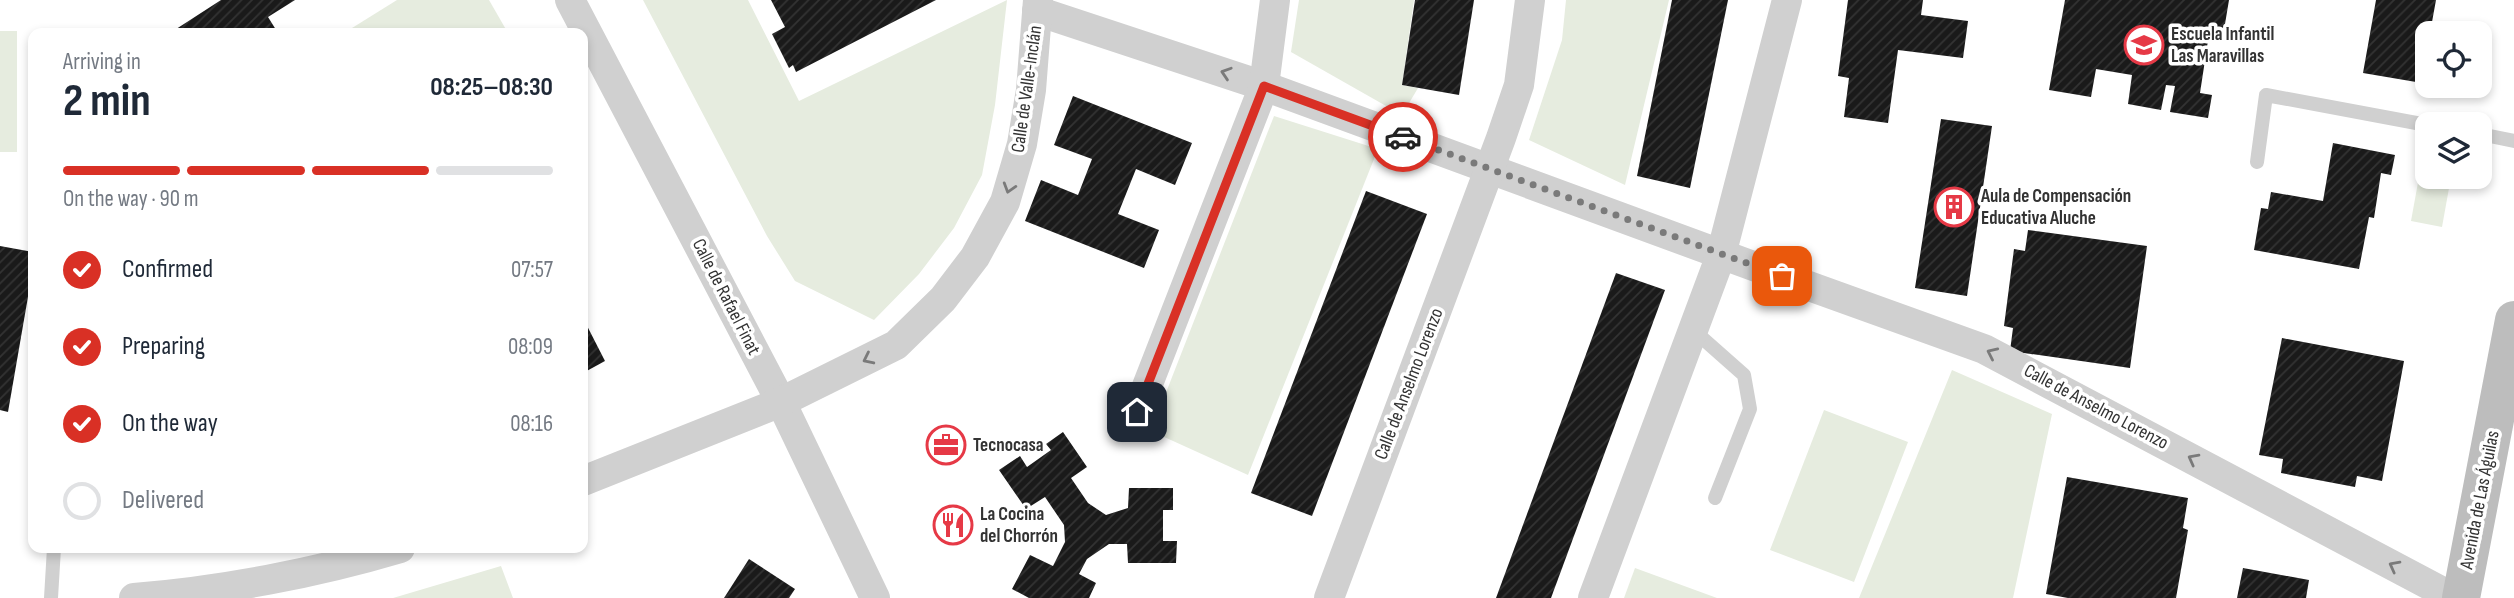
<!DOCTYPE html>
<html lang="en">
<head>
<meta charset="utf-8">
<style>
	:root { --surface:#fff; --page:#f2f2f3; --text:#1f2937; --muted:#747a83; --line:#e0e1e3; --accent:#d93025 }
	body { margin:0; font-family:"Sofia Sans Condensed",sans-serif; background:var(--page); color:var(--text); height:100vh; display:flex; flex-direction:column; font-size:26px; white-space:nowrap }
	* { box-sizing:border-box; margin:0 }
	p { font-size:23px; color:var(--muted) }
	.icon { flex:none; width:38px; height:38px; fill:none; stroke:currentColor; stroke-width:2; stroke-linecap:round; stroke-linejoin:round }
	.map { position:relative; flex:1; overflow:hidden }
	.drawer { position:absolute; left:28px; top:28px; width:560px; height:525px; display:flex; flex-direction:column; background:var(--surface); border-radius:14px; box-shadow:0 4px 10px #0003 }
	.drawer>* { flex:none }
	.tools { position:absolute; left:2415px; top:21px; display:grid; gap:14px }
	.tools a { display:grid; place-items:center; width:77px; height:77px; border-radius:14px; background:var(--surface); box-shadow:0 4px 10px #0003; font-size:35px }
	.pin { position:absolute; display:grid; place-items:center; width:60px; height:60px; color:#fff; margin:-30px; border-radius:14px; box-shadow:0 4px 10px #0006 }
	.courier { position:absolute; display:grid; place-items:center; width:70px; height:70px; margin:-35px; border:5px solid #d93025; border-radius:50%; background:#fff; color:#222; box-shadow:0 2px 9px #0007 }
	.overview em { font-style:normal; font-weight:700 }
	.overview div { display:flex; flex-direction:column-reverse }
	.overview { display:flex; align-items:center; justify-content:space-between; height:119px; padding:0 35px }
	h1 { font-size:46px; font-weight:700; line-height:52px }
	.bar { display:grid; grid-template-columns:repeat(4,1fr); gap:10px 7px; align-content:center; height:84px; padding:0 35px }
	.bar i { height:9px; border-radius:5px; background:var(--line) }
	.bar .selected { background:var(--accent) }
	.bar p { grid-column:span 4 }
	ol { padding:0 35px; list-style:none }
	li { display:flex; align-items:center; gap:21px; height:77px }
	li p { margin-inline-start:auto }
	li .icon { padding:7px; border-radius:50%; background:var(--accent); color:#fff; stroke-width:4 }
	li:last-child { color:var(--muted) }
	li i { width:38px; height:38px; border:4px solid var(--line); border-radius:50% }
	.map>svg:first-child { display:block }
	.green { fill:#e6ecdf }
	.building { fill:url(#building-hatch) }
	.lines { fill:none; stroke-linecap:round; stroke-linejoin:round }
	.lane { stroke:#d0d0d0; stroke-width:14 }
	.street { stroke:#d0d0d0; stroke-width:30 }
	.secondary { stroke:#bdbdbd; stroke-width:38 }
	.oneway { stroke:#7a7a7a }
	.done { stroke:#7a7a7a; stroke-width:7; stroke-dasharray:0 12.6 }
	.route { stroke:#d93025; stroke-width:9 }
	.labels { text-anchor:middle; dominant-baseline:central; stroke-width:7; stroke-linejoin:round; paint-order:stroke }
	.poi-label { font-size:19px; font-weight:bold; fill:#333; stroke:#fff; text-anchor:start }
	.street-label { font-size:19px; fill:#333; stroke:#fff }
</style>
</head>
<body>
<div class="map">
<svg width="2514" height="598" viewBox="0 0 2514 598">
	<defs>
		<pattern id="building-hatch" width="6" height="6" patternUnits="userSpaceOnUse" patternTransform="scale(1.75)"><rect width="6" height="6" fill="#1a1a1a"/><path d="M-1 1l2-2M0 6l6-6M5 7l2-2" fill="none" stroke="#333"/></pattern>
	</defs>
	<rect width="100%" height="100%" fill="#fff"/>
	<g class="green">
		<polygon points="397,0 489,0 508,33 344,33"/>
		<polygon points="643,0 748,0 799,101 1007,0 995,105 982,175 954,228 919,274 874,320 795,281 767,236"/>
		<polygon points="1299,0 1414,0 1402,85 1418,88 1402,115 1291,52"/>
		<polygon points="1566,0 1669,0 1625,185 1529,140 1562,40"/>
		<rect x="0" y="31" width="17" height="121"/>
		<polygon points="1274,116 1378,149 1248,475 1151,431"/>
		<polygon points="2425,144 2427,144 2427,177 2451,177 2442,227 2411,221"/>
		<polygon points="1952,370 2052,414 2013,598 1859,598"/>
		<polygon points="1824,410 1908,442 1854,582 1770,550"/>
		<polygon points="501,566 513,598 393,598"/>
		<polygon points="1635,568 1717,598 1624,598"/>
	</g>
	<g class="building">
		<polygon points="295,0 268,17 278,33 170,33 221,0"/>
		<polygon points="771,0 936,0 796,72 793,65 789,68 772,34 785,27"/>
		<polygon points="1415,0 1474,0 1459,95 1402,85"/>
		<polygon points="1672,0 1728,0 1690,188 1637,176"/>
		<polygon points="1848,0 1923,0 1921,15 1968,21 1963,58 1898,50 1888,123 1844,117 1849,78 1838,76"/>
		<polygon points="2065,0 2229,0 2223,36 2209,34 2200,93 2212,95 2208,118 2170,112 2175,86 2166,85 2161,110 2128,104 2132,75 2096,69 2091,97 2049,90"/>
		<polygon points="2376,0 2436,0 2430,33 2427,33 2427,50 2422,83 2363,73"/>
		<polygon points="1073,96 1192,143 1175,185 1136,169 1118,214 1159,230 1144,268 1025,221 1041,180 1078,195 1092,159 1054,145"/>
		<polygon points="1941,119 1992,126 1967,296 1915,288"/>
		<polygon points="2333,143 2395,155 2391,175 2381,173 2374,218 2369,217 2359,269 2254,250 2261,208 2268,209 2271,192 2323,201"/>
		<polygon points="1366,191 1427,214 1312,516 1251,493"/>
		<polygon points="2028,230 2147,246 2130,368 2010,351 2013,328 2004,326 2014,249 2025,251"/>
		<polygon points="0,246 33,252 33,268 8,412 0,410"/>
		<polygon points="1616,273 1665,290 1551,598 1496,598"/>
		<polygon points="583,318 605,361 583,373"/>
		<polygon points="2282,338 2404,361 2382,481 2357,476 2355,487 2281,473 2283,459 2259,455"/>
		<polygon points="1063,432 1087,467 1071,478 1088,503 1106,515 1128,508 1129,488 1173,488 1173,510 1163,510 1163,541 1177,541 1176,563 1128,563 1127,544 1109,544 1087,559 1079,574 1096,583 1089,598 1029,598 1012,589 1030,555 1053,566 1065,542 1064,525 1045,497 1026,509 999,470 1020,456 1027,467 1051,450 1046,444"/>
		<polygon points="2067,477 2188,498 2183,528 2188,530 2176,598 2068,598 2046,594"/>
		<polygon points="749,559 795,589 789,598 724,598"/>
		<polygon points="2243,568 2309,580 2306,598 2237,598"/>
	</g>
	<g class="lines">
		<g class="lane">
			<polyline points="2480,134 2514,141"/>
			<polyline points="2257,162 2266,95 2427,125"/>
			<polyline points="1692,329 1744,375 1750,409 1715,498"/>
			<polyline points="51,598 54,548"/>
		</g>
		<g class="street">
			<polyline points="570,0 781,402 875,598"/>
			<polyline points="1037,11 1264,86 1756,267 1984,349 2454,598"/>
			<polyline points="1137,412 1264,86 1275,0"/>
			<polyline points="583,481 781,402 896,345 943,299 975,257 1005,202 1022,144 1031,90 1038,0"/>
			<path d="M134,598c87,-7 182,-25 266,-50"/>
			<polyline points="1329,598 1501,138 1519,85 1530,0"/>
			<polyline points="1593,598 1721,255 1787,0"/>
		</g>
		<polyline class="secondary" points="2461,598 2514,320"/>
	</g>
	<defs><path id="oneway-chevron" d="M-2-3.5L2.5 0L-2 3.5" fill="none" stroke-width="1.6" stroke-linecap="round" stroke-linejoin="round" transform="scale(1.75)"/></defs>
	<g class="oneway">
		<use href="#oneway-chevron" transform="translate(1226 73) rotate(-162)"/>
		<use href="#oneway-chevron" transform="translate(1009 188) rotate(107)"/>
		<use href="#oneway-chevron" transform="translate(1992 353) rotate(-155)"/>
		<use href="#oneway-chevron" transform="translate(868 359) rotate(154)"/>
		<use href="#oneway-chevron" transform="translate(2193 459) rotate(-152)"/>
		<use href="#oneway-chevron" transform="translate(2394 566) rotate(-152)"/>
	</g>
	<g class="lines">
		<polyline class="done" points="1403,137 1782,276"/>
		<polyline class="route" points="1137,412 1264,86 1403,137"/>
	</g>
	<defs>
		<symbol id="school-ring" viewBox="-11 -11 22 22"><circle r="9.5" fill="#fff" stroke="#e63946" stroke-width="1.5"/><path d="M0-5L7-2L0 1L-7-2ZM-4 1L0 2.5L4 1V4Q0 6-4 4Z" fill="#e63946"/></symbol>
		<symbol id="building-ring" viewBox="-11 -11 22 22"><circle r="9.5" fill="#fff" stroke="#e63946" stroke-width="1.5"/><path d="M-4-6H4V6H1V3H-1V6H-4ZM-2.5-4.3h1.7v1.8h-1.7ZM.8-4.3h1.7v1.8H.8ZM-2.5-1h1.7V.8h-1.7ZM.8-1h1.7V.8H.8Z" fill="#e63946"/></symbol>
		<symbol id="office-ring" viewBox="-11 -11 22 22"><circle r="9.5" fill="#fff" stroke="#e63946" stroke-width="1.5"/><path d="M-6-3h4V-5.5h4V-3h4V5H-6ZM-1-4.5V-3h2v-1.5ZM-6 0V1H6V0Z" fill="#e63946"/></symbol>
		<symbol id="restaurant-ring" viewBox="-11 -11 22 22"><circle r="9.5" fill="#fff" stroke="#e63946" stroke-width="1.5"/><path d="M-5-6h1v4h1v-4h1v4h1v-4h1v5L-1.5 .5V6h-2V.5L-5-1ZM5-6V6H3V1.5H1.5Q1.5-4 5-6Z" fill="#e63946"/></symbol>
	</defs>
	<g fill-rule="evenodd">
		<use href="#school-ring" x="2122" y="23" width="44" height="44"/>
		<use href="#building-ring" x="1932" y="185" width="44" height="44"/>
		<use href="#office-ring" x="924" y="423" width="44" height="44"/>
		<use href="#restaurant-ring" x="931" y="503" width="44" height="44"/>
	</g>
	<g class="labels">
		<g class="poi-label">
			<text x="2171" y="34">Escuela Infantil<tspan x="2171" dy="22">Las Maravillas</tspan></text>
			<text x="1981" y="196">Aula de Compensación<tspan x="1981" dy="22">Educativa Aluche</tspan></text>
			<text x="973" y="445">Tecnocasa</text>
			<text x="980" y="514">La Cocina<tspan x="980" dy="22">del Chorrón</tspan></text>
		</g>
		<g class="street-label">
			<text transform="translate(1027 89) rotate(-82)">Calle de Valle-Inclán</text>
			<text transform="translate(726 297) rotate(63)">Calle de Rafael Finat</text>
			<text transform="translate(1409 384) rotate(-69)">Calle de Anselmo Lorenzo</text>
			<text transform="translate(2096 407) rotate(28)">Calle de Anselmo Lorenzo</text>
			<text transform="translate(2480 500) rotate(-79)">Avenida de Las Águilas</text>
		</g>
	</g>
</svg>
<div class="tools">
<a><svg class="icon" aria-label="locate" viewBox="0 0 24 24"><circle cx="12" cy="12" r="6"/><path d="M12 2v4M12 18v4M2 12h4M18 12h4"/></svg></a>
<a><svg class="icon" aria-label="layers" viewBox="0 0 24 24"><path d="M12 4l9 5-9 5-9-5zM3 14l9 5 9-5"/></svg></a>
</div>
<div class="pin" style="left:1782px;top:276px;background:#ea580c"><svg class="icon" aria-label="bag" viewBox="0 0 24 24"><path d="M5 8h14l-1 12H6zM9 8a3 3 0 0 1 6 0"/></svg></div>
<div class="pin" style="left:1137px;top:412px;background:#1f2937"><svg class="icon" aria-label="home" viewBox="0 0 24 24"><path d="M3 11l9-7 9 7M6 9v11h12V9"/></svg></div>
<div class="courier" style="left:1403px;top:137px"><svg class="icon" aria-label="car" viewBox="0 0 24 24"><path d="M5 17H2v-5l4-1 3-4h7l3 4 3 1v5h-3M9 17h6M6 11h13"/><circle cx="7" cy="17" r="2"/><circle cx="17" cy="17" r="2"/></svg></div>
<section class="drawer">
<div class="overview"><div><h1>2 min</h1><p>Arriving in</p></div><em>08:25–08:30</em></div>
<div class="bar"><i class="selected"></i><i class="selected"></i><i class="selected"></i><i></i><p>On the way · 90 m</p></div>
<ol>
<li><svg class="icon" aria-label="check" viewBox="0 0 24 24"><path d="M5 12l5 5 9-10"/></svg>Confirmed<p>07:57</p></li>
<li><svg class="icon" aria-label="check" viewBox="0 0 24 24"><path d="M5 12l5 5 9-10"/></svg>Preparing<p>08:09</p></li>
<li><svg class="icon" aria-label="check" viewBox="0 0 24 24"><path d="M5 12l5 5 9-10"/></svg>On the way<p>08:16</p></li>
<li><i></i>Delivered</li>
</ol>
</section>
</div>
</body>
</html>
